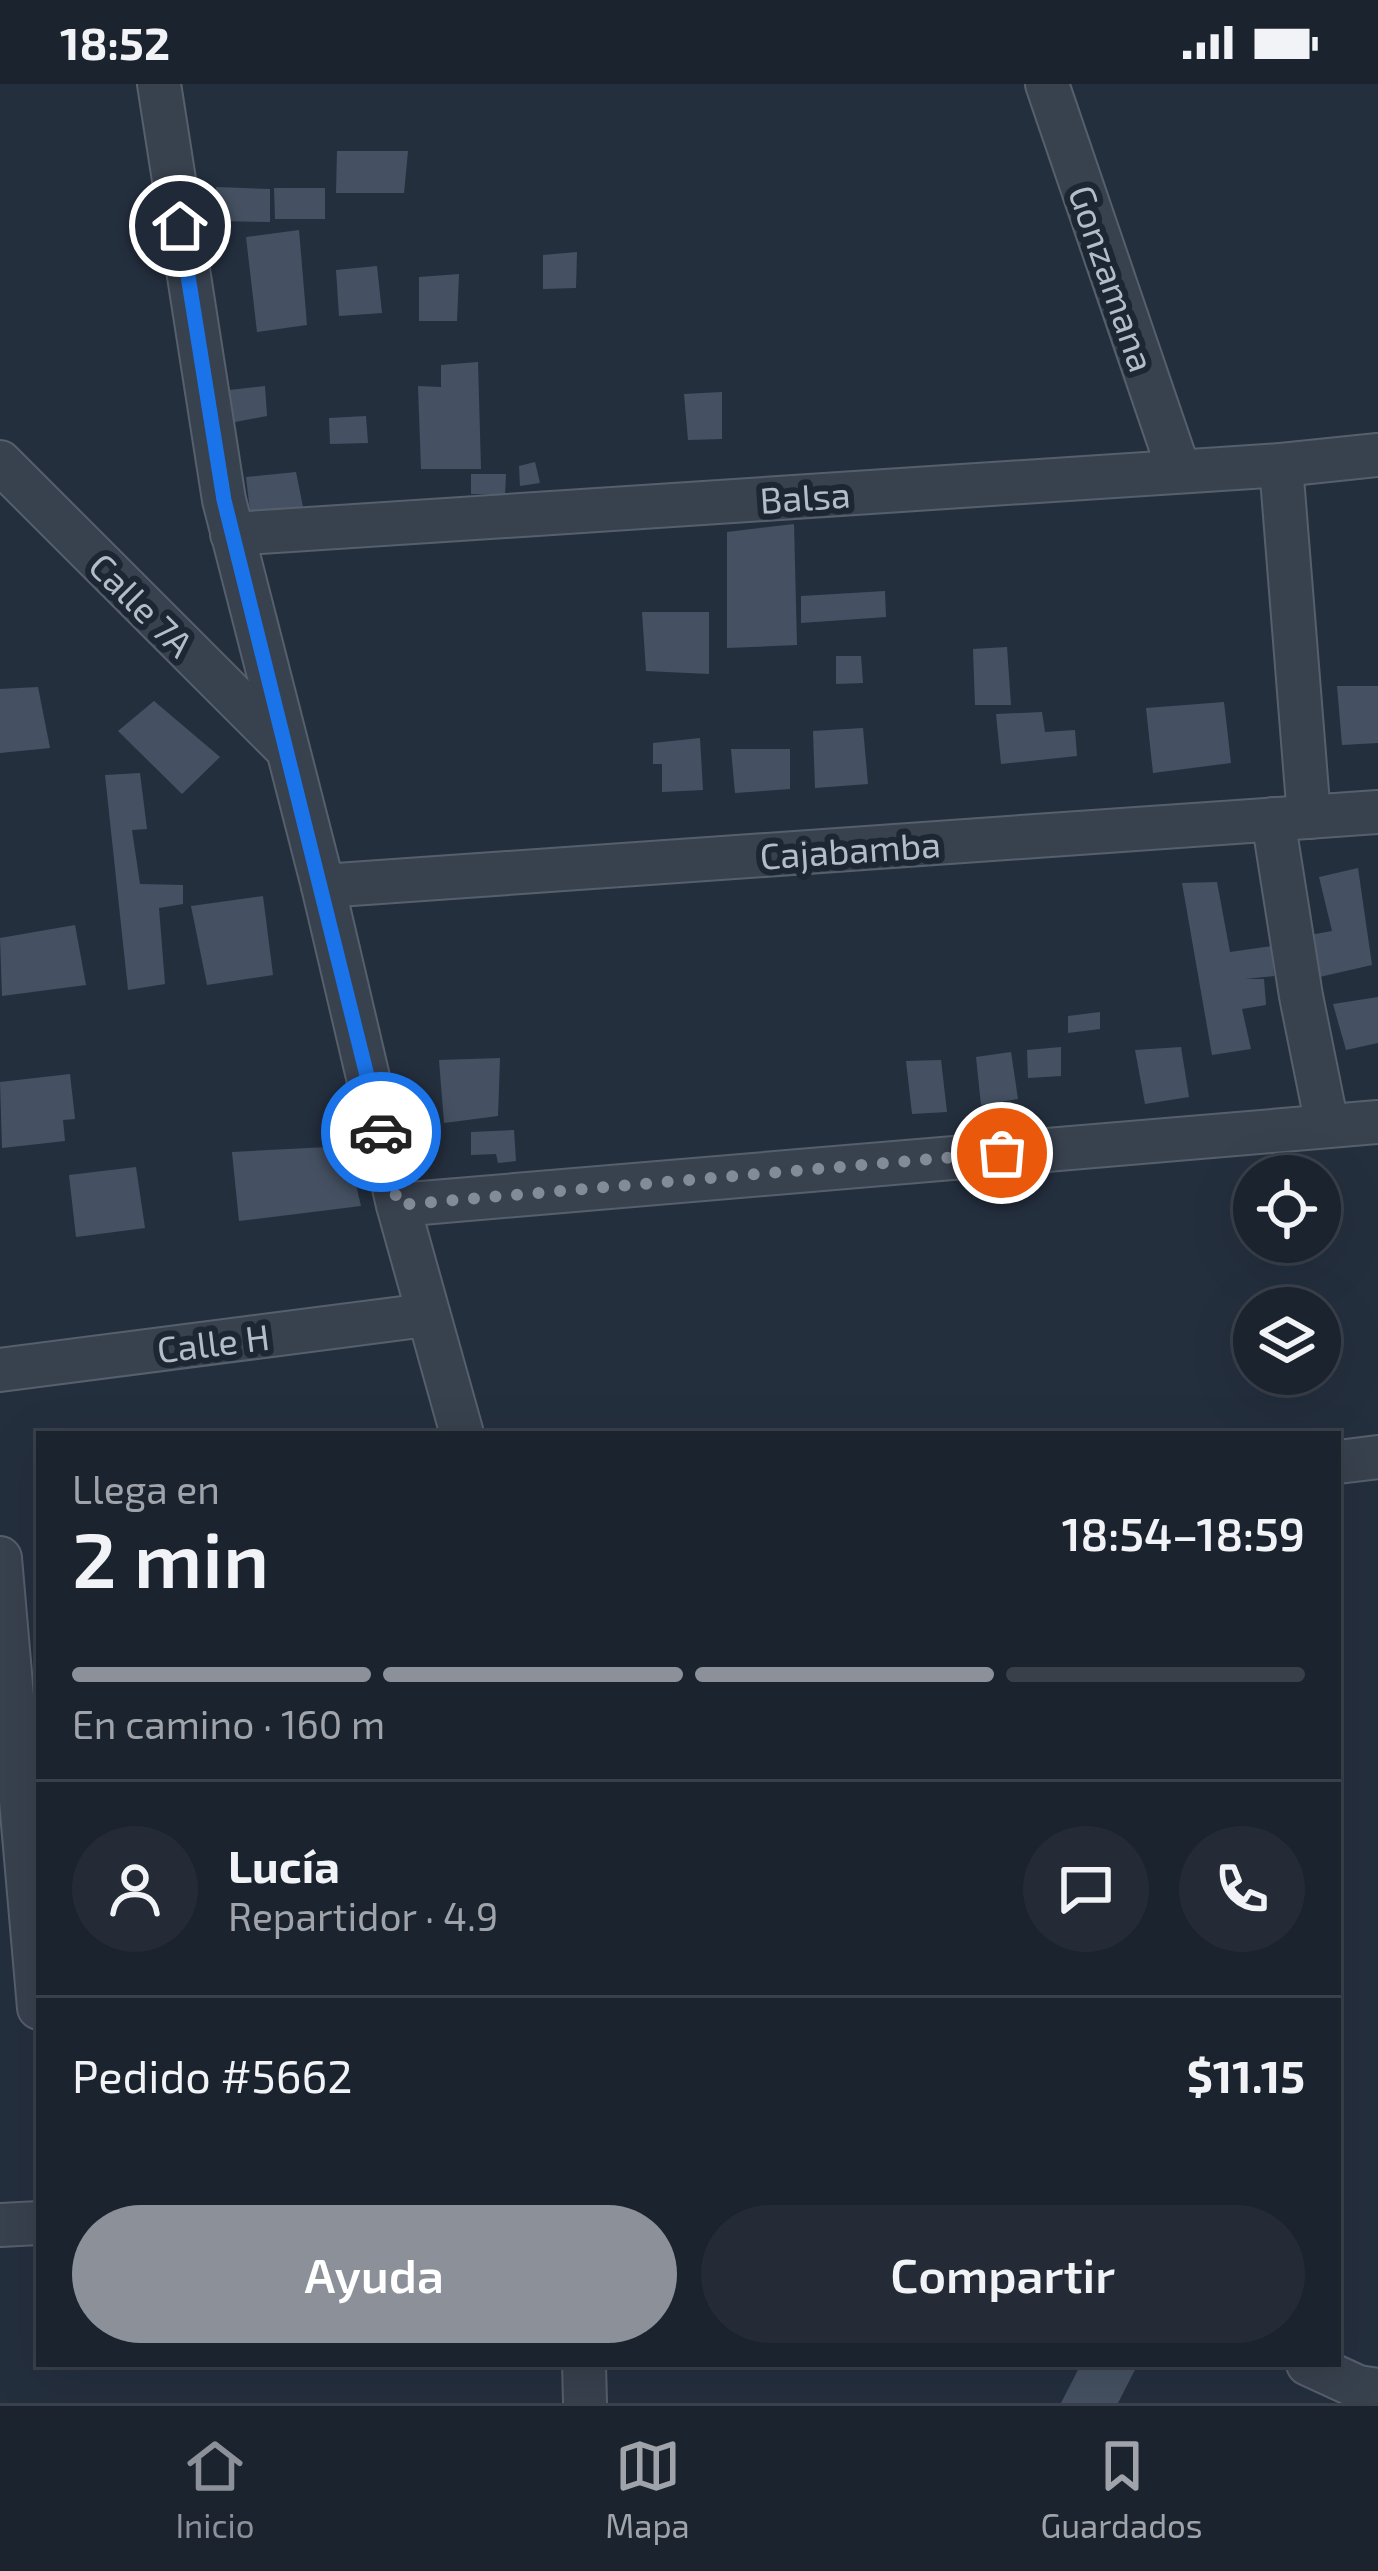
<!DOCTYPE html>
<html lang="es">
<head>
<meta charset="utf-8">
<style>
	:root { --surface:#1b232e; --page:#242b36; --text:#f1f3f6; --muted:#a0a4aa; --line:#39404a; --accent:#8c9099 }
	body { margin:0; font-family:"Exo 2",sans-serif; background:var(--page); color:var(--text); height:100vh; display:flex; flex-direction:column; font-size:45px; white-space:nowrap }
	* { box-sizing:border-box; margin:0 }
	p { font-size:39px; color:var(--muted) }
	.icon { flex:none; width:66px; height:66px; fill:none; stroke:currentColor; stroke-width:2; stroke-linecap:round; stroke-linejoin:round }
	.map { position:relative; flex:1; overflow:hidden }
	.drawer { position:absolute; left:36px; top:1347px; width:1305px; height:936px; display:flex; flex-direction:column; background:var(--surface); border-radius:0px; box-shadow:0 12px 48px #0002,0 0 0 3px var(--line) }
	.drawer>* { flex:none }
	.controls { position:absolute; left:1233px; top:1071px; display:grid; gap:24px }
	.controls a { display:grid; place-items:center; width:108px; height:108px; border-radius:50%; background:var(--surface); box-shadow:0 12px 48px #0002,0 0 0 3px var(--line); font-size:60px }
	.pin { position:absolute; display:grid; place-items:center; width:102px; height:102px; color:#fff; margin:-51px; border:6px solid #fff; border-radius:50%; box-shadow:0 3px 12px #0007 }
	.courier { position:absolute; display:grid; place-items:center; width:120px; height:120px; margin:-60px; border:9px solid #1a73e8; border-radius:50%; background:#fff; color:#222; box-shadow:0 3px 15px #0007 }
	.overview em { font-style:normal; font-weight:600 }
	.overview div { display:flex; flex-direction:column-reverse }
	.overview { display:flex; align-items:center; justify-content:space-between; height:204px; padding:0 36px }
	h1 { font-size:78px; font-weight:600; line-height:90px }
	.bar { display:grid; grid-template-columns:repeat(4,1fr); gap:18px 12px; align-content:center; height:144px; padding:0 36px }
	.bar i { height:15px; border-radius:9px; background:var(--line) }
	.bar .selected { background:var(--accent) }
	.bar p { grid-column:span 4 }
	.line { display:flex; align-items:center; gap:30px; padding:0 36px; border-top:3px solid var(--line) }
	.line div { flex:1 }
	.round { display:grid; place-items:center; flex:none; width:126px; height:126px; border-radius:63px; background:var(--page) }
	.cta { display:flex; gap:24px; margin-top:auto; padding:24px 36px }
	.cta a { flex:1; height:138px; border-radius:72px; background:var(--accent); color:#fff; font-size:48px; font-weight:600; line-height:138px; text-align:center }
	.cta a+a { background:var(--page); color:var(--text) }
	.status { display:flex; justify-content:space-between; align-items:center; height:84px; padding:0 60px; background:var(--surface); direction:ltr }
	.status svg { height:33px; fill:currentColor }
	.dock { display:flex; justify-content:space-around; align-items:center; height:168px; border-top:3px solid var(--line); background:var(--surface); font-size:33px; color:var(--muted) }
	.dock a { display:grid; justify-items:center; gap:6px }
	.dock .selected { color:var(--accent) }
	.map>svg:first-child { display:block }
	.building { fill:#455162 }
	.lines { fill:none; stroke-linecap:round; stroke-linejoin:round }
	.street-casing { stroke:#565f6c; stroke-width:46 }
	.street { stroke:#38414e; stroke-width:42 }
	.done { stroke:#828b98; stroke-width:12; stroke-dasharray:0 21.6 }
	.route { stroke:#1a73e8; stroke-width:15 }
	.labels { text-anchor:middle; dominant-baseline:central; stroke-width:12; stroke-linejoin:round; paint-order:stroke }
	.street-label { font-size:36px; fill:#b4bcc9; stroke:#1d2633 }
</style>
</head>
<body>
<div class="status"><b>18:52</b><svg viewBox="0 0 49 12"><path d="M0 12V9h3v3zM5 12V6h3v6zM10 12V3h3v9zM15 12V0h3v12zM26 1h20v11H26zM47 4h2v5h-2z"/></svg></div>
<div class="map">
<svg width="1378" height="2319" viewBox="0 0 1378 2319">
	<rect width="100%" height="100%" fill="#242f3e"/>
	<g class="building">
		<polygon points="337,67 408,67 404,109 336,109"/>
		<polygon points="216,103 270,105 270,138 218,137"/>
		<polygon points="274,104 325,104 325,135 275,135"/>
		<polygon points="299,146 307,241 257,248 246,153"/>
		<polygon points="577,168 576,204 543,205 543,171"/>
		<polygon points="377,182 382,229 339,232 336,186"/>
		<polygon points="459,190 457,237 419,237 419,193"/>
		<polygon points="478,278 481,385 421,385 418,302 441,303 441,281"/>
		<polygon points="265,302 267,332 230,339 229,306"/>
		<polygon points="722,308 722,355 688,356 684,310"/>
		<polygon points="366,332 368,359 330,360 329,334"/>
		<polygon points="535,378 540,399 520,402 519,382"/>
		<polygon points="296,388 303,423 250,427 246,393"/>
		<polygon points="471,390 506,390 505,411 471,410"/>
		<polygon points="794,440 797,561 727,564 727,448"/>
		<polygon points="885,507 886,533 801,539 801,512"/>
		<polygon points="642,528 709,528 709,590 646,587"/>
		<polygon points="1007,563 1011,621 975,621 973,565"/>
		<polygon points="836,572 861,572 863,599 836,600"/>
		<polygon points="1337,602 1378,602 1378,659 1342,661"/>
		<polygon points="38,603 50,664 0,669 0,605"/>
		<polygon points="154,617 220,673 182,710 118,647"/>
		<polygon points="1224,618 1231,679 1153,689 1146,624"/>
		<polygon points="1042,628 1045,648 1075,646 1077,672 1001,680 996,630"/>
		<polygon points="863,644 868,700 815,704 813,647"/>
		<polygon points="700,654 703,706 662,708 662,680 653,680 653,659"/>
		<polygon points="731,665 790,665 790,705 735,709"/>
		<polygon points="140,689 147,745 132,746 140,800 183,801 183,820 159,824 165,900 128,906 105,691"/>
		<polygon points="1358,784 1372,881 1315,894 1304,852 1332,847 1319,793"/>
		<polygon points="1217,798 1230,868 1272,862 1274,892 1245,895 1264,895 1266,921 1242,925 1251,965 1212,971 1182,799"/>
		<polygon points="263,812 273,891 207,901 191,822"/>
		<polygon points="75,841 86,901 2,912 0,854"/>
		<polygon points="1378,913 1378,959 1346,966 1333,920"/>
		<polygon points="1100,928 1100,945 1068,949 1068,932"/>
		<polygon points="1061,963 1061,992 1028,994 1027,966"/>
		<polygon points="1181,963 1189,1013 1145,1020 1135,966"/>
		<polygon points="1011,968 1018,1015 981,1021 976,973"/>
		<polygon points="500,974 498,1032 444,1039 439,976"/>
		<polygon points="941,976 947,1028 912,1030 906,977"/>
		<polygon points="70,990 75,1035 63,1036 65,1057 2,1064 0,998"/>
		<polygon points="514,1046 516,1077 498,1079 496,1070 471,1071 471,1048"/>
		<polygon points="347,1062 361,1122 239,1137 232,1068"/>
		<polygon points="136,1083 145,1144 76,1153 69,1091"/>
		<polygon points="1081,2280 1138,2280 1118,2319 1061,2319"/>
	</g>
	<g class="lines">
		<defs>
			<g id="street">
				<polyline points="159,0 224,416 323,802 398,1121 462,1350"/>
				<polyline points="1047,0 1179,387"/>
				<polyline points="0,378 283,661"/>
				<polyline points="1281,381 1309,733"/>
				<polyline points="232,450 1281,381 1378,371"/>
				<polyline points="1273,735 1301,912 1327,1041"/>
				<polyline points="323,802 1378,728"/>
				<polyline points="398,1121 1378,1038"/>
				<polyline points="0,1286 426,1231"/>
				<polyline points="1338,1378 1378,1373"/>
				<polyline points="0,1474 39,1924"/>
				<polyline points="0,2141 39,2139"/>
				<polyline points="584,2280 585,2319"/>
				<polyline points="1308,2280 1358,2303 1378,2306"/>
			</g>
		</defs>
		<use href="#street" class="street-casing"/>
		<use href="#street" class="street"/>
	</g>
	<g class="lines">
		<polyline class="done" points="381,1048 398,1121 1002,1069"/>
		<polyline class="route" points="180,142 224,416 381,1048"/>
	</g>
	<g class="labels">
		<g class="street-label">
			<text transform="translate(1113 194) rotate(71)">Gonzamana</text>
			<text transform="translate(805 412) rotate(-4)">Balsa</text>
			<text transform="translate(142 520) rotate(45)">Calle 7A</text>
			<text transform="translate(850 765) rotate(-4)">Cajabamba</text>
			<text transform="translate(213 1258) rotate(-7)">Calle H</text>
		</g>
	</g>
</svg>
<div class="controls">
<a><svg class="icon" aria-label="locate" viewBox="0 0 24 24"><circle cx="12" cy="12" r="6"/><path d="M12 2v4M12 18v4M2 12h4M18 12h4"/></svg></a>
<a><svg class="icon" aria-label="layers" viewBox="0 0 24 24"><path d="M12 4l9 5-9 5-9-5zM3 14l9 5 9-5"/></svg></a>
</div>
<div class="pin" style="left:1002px;top:1069px;background:#ea580c"><svg class="icon" aria-label="bag" viewBox="0 0 24 24"><path d="M5 8h14l-1 12H6zM9 8a3 3 0 0 1 6 0"/></svg></div>
<div class="pin" style="left:180px;top:142px;background:#1f2937"><svg class="icon" aria-label="home" viewBox="0 0 24 24"><path d="M3 11l9-7 9 7M6 9v11h12V9"/></svg></div>
<div class="courier" style="left:381px;top:1048px"><svg class="icon" aria-label="car" viewBox="0 0 24 24"><path d="M5 17H2v-5l4-1 3-4h7l3 4 3 1v5h-3M9 17h6M6 11h13"/><circle cx="7" cy="17" r="2"/><circle cx="17" cy="17" r="2"/></svg></div>
<section class="drawer">
<div class="overview"><div><h1>2 min</h1><p>Llega en</p></div><em>18:54–18:59</em></div>
<div class="bar"><i class="selected"></i><i class="selected"></i><i class="selected"></i><i></i><p>En camino · 160 m</p></div>
<div class="line" style="height:216px"><a class="round"><svg class="icon" aria-label="person" viewBox="0 0 24 24"><circle cx="12" cy="8" r="4"/><path d="M4 21q1-7 8-7t8 7"/></svg></a><div><b>Lucía</b><p>Repartidor · 4.9</p></div><a class="round"><svg class="icon" aria-label="chat" viewBox="0 0 24 24"><path d="M4 5h16v11H9l-5 4z"/></svg></a><a class="round"><svg class="icon" aria-label="phone" viewBox="0 0 24 24"><path d="M5 4h4l2 5-3 2q2 4 5 5l2-3 5 2v4C11 20 4 13 5 4z"/></svg></a></div>
<div class="line" style="height:156px"><div>Pedido #5662</div><b>$11.15</b></div>
<div class="cta"><a>Ayuda</a><a>Compartir</a></div>
</section>
</div>
<nav class="dock">
<a class="selected"><svg class="icon" aria-label="home" viewBox="0 0 24 24"><path d="M3 11l9-7 9 7M6 9v11h12V9"/></svg>Inicio</a>
<a><svg class="icon" aria-label="map" viewBox="0 0 24 24"><path d="M3 6l6-2 6 2 6-2v14l-6 2-6-2-6 2zM9 4v14M15 6v14"/></svg>Mapa</a>
<a><svg class="icon" aria-label="saved" viewBox="0 0 24 24"><path d="M7 4h10v16l-5-4-5 4z"/></svg>Guardados</a>
</nav>
</body>
</html>
